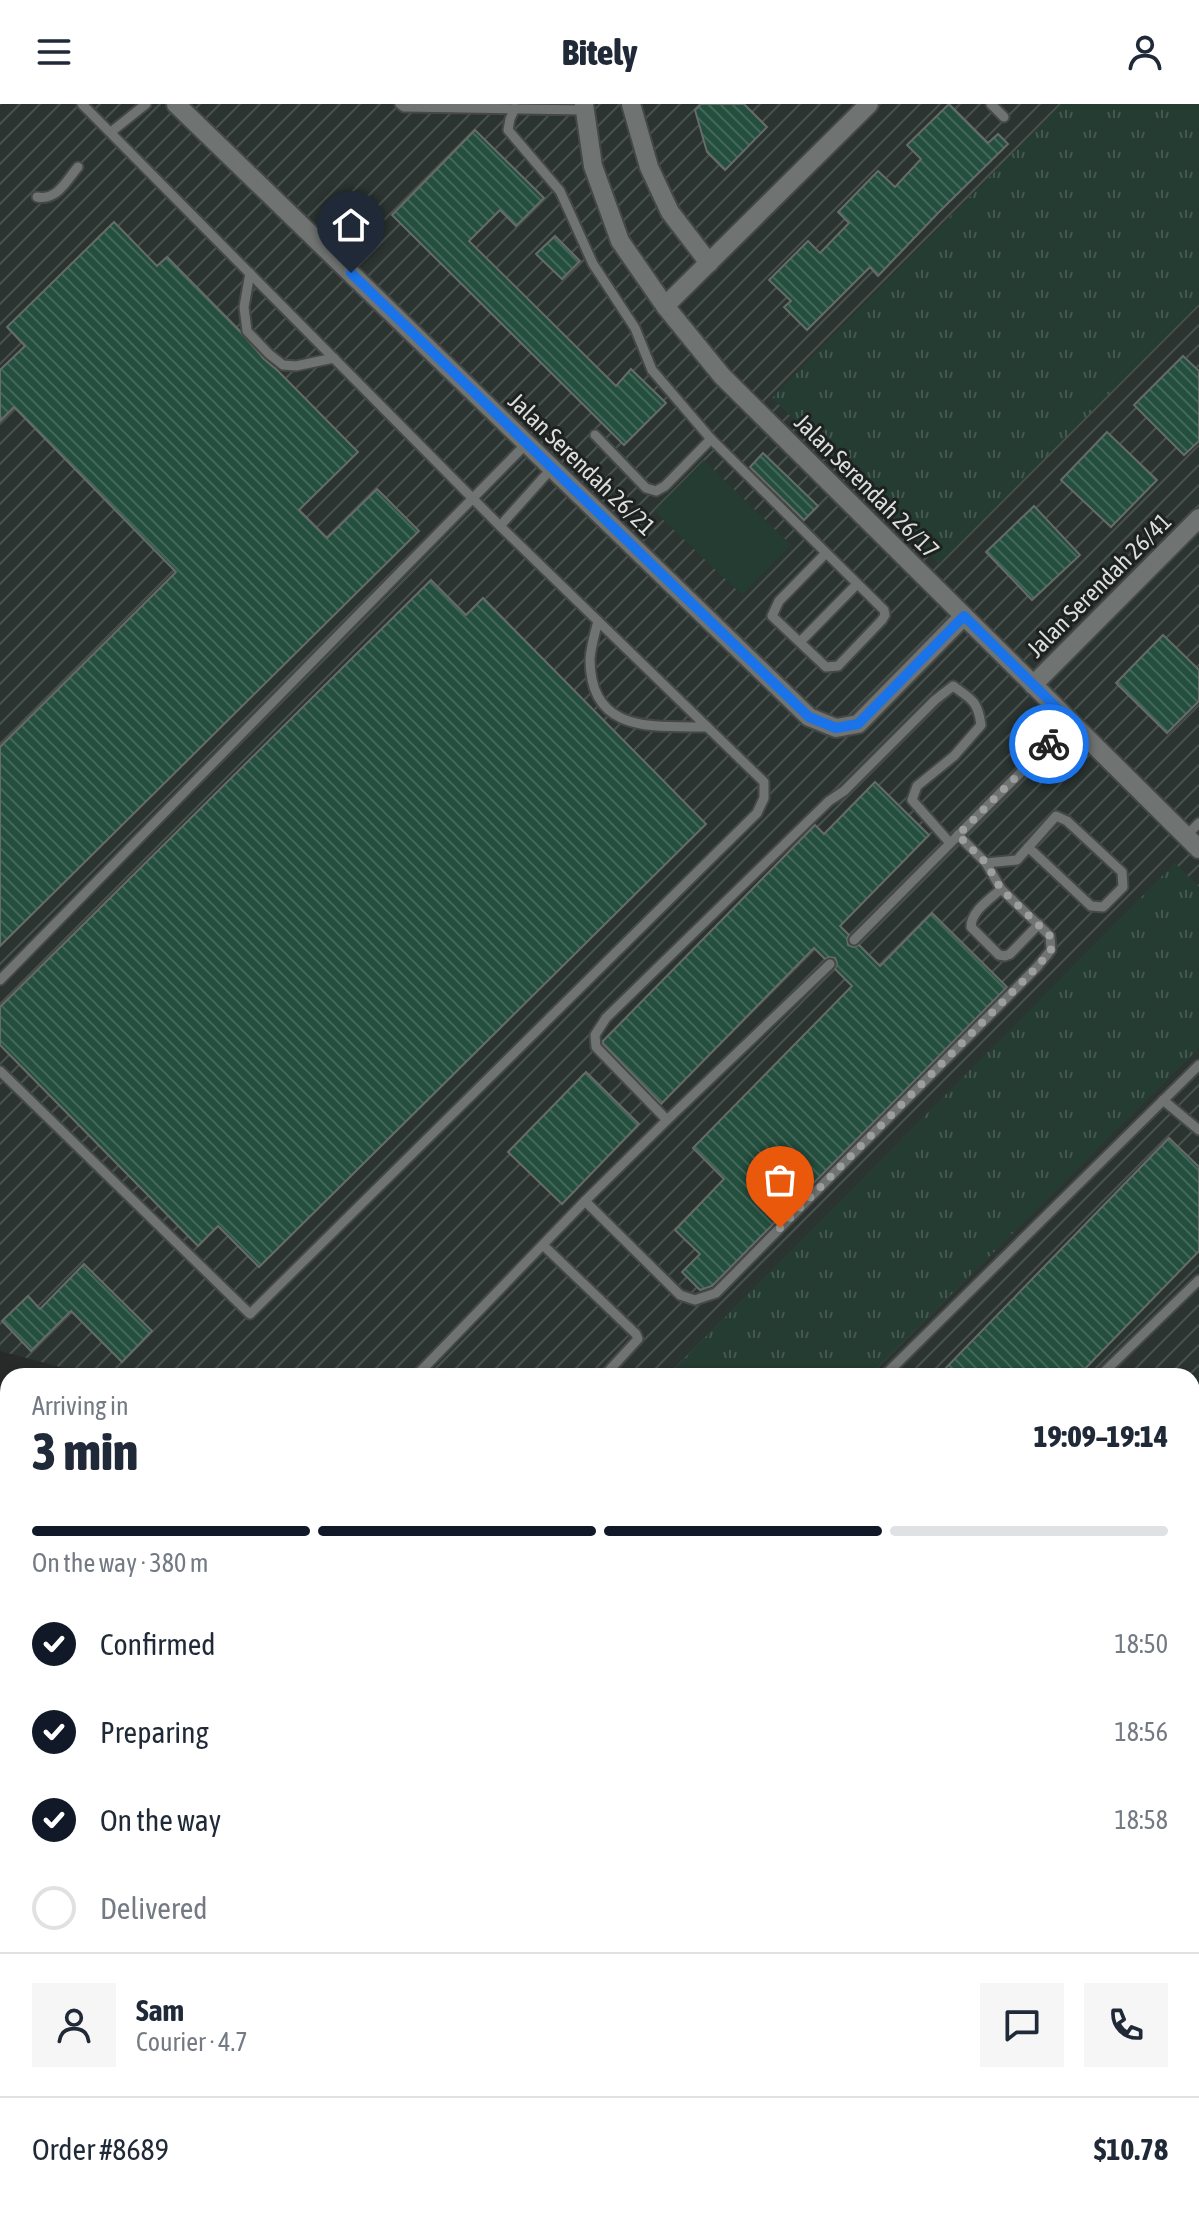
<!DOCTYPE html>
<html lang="en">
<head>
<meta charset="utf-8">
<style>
	:root { --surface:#fff; --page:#f6f6f7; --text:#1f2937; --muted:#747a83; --line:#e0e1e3; --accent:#111827 }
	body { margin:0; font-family:"Asap Condensed",sans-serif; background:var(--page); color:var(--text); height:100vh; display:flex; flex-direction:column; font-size:30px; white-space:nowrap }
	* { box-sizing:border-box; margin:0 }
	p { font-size:26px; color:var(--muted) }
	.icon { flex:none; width:44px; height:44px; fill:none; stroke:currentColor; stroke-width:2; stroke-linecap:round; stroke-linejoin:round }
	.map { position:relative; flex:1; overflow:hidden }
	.panel { position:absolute; left:0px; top:1264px; width:1200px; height:850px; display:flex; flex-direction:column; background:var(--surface); border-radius:24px 24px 0 0; box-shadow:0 2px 6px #0004 }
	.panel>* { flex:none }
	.pin { position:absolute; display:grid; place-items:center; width:68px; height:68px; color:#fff; margin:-82px -34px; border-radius:50% 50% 50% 0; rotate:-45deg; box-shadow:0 0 8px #0007 }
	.pin .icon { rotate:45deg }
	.courier { position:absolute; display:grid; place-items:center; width:80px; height:80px; margin:-40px; border:6px solid #1a73e8; border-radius:50%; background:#fff; color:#222; box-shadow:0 2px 10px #0007 }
	.headline em { font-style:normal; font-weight:800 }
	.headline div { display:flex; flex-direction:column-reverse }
	.headline { display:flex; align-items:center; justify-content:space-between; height:136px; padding:0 32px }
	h1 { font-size:52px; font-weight:800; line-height:60px }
	.bar { display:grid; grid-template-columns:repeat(4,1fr); gap:12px 8px; align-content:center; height:96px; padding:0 32px }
	.bar i { height:10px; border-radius:6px; background:var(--line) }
	.bar .selected { background:var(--accent) }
	.bar p { grid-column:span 4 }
	.line { display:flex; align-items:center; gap:20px; padding:0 32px; border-top:2px solid var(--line) }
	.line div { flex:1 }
	.round { display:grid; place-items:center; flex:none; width:84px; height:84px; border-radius:0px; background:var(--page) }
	ol { padding:0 32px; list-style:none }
	li { display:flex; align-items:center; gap:24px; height:88px }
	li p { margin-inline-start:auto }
	li .icon { padding:8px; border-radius:50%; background:var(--accent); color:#fff; stroke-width:4 }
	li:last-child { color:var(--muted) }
	li i { width:44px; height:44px; border:4px solid var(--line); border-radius:50% }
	header { display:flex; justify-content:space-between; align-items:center; height:104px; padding:0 32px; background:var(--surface); font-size:36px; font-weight:800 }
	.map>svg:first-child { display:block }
	.built { fill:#2b3431 }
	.industrial { fill:url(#industrial-furrows) }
	.grass { fill:url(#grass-tufts) }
	.pitch { fill:#253c32 }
	.building { fill:url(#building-back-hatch); stroke:#676b69; stroke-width:2 }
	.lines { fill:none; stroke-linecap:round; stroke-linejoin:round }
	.service-casing { stroke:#454846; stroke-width:13 }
	.minor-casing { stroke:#454846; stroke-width:22 }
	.primary-casing { stroke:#454846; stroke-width:28 }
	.service { stroke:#6f7371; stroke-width:9 }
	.minor { stroke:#6f7371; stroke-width:18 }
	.primary { stroke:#309278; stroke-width:24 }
	.done { stroke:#9c9f9e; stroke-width:8; stroke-dasharray:0 14.4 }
	.route { stroke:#1a73e8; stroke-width:10 }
	.labels { text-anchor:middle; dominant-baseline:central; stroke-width:6; stroke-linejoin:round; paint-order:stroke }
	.street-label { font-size:24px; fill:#dbdedd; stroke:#1d211f }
</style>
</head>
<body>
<header><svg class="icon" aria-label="menu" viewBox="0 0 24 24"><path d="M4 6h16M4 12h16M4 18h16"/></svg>Bitely<svg class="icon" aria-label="person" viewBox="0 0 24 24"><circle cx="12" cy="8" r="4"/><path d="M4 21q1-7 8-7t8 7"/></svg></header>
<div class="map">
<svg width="1199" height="2113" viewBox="0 0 1199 2113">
	<defs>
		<pattern id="industrial-furrows" width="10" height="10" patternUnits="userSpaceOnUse" patternTransform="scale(2)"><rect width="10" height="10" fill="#2b3431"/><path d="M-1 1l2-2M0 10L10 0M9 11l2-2" fill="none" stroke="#49514e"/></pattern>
		<pattern id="grass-tufts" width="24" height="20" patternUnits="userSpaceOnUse" patternTransform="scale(2)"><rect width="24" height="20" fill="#253c32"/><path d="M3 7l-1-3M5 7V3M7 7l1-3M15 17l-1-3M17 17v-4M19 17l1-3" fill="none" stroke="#44584f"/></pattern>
		<pattern id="building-back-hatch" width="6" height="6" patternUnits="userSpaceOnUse" patternTransform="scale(2)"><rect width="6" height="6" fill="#244f3f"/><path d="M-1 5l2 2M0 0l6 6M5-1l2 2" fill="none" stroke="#43685a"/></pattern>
	</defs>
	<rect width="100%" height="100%" fill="#272a29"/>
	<polygon class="built" points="1192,1955 1199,1955 1199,2011 1192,2009"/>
	<polygon class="industrial" points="0,0 1199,0 1199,1398 1192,1391 1192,1272 94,1272 0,1247"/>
	<g class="grass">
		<polygon points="1061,0 1199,0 1199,200 939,460 772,294"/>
		<polygon points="1175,759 1199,783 1199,944 869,1272 667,1272"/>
		<polygon points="524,2106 595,2106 593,2113 538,2113"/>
	</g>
	<polygon class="pitch" points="704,356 791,441 742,491 654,407"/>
	<g class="building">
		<polygon points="701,0 744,0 767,23 725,66 707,48 695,6"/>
		<polygon points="949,0 988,39 998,30 1008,40 939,108 878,172 870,163 807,226 784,203 791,197 769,176 808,137 820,149 849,119 838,108 878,67 895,83 921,55 907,41"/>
		<polygon points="475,26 544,94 516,122 500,106 469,137 616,282 631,265 666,299 624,341 392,111"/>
		<polygon points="114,118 157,162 167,153 240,227 264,255 278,267 358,348 299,406 327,434 377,385 419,427 0,842 0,643 176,468 14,303 0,317 0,266 25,242 7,223"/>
		<polygon points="555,132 580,157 562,175 536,150"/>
		<polygon points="1183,252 1199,267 1199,337 1184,351 1134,301"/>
		<polygon points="1107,328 1157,376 1111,423 1061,376"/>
		<polygon points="763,349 818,402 804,416 750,363"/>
		<polygon points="1034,402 1080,451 1032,496 986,448"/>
		<polygon points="431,476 466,511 483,494 706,720 259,1163 218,1122 198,1142 0,941 0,903"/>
		<polygon points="1163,531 1199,566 1199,597 1167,629 1116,579"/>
		<polygon points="875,678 929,731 840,822 849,831 847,835 848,841 853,843 859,841 880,862 932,809 1007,883 712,1182 700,1186 682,1168 700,1150 675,1126 724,1075 693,1044 852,882 835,865 837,859 835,854 829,853 825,855 814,844 661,1000 603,940 603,937 815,721 824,730"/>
		<polygon points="586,968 639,1020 562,1100 508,1048"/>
		<polygon points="1169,1034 1199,1063 1199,1147 1078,1272 938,1272"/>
		<polygon points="84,1160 152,1227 122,1258 71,1207 31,1247 2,1217 28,1192 40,1205"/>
	</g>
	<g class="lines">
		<defs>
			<g id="service">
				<polyline points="400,0 404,3 585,6"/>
				<polyline points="991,0 1004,13"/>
				<polyline points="515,4 510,15 508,26 560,87 593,160 635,224 652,266 711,335 884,506 885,511 882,516 838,562 826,563 772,512 779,497 826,449"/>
				<polyline points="111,28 146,0"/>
				<path d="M37,93c20,4 29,-16 41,-30"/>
				<polyline points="250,169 244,203 247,227 269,250 283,261 296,262 334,254"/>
				<polyline points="595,331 646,384 656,387 665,382 711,335"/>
				<polyline points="500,422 552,364"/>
				<path d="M598,517c-3,12 -7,25 -8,38 0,75 63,67 117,68"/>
				<polyline points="800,538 857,480"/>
				<polyline points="958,731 986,759 1017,756 1056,712 1067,717 1122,768 1123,783 1103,803 1091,802 1028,743"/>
				<polyline points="1186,732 1199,719"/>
				<path d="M1001,785c-11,10 -30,22 -30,38l28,28 6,1 5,-2 29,-30"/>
				<polyline points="854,836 1071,618"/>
				<polyline points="830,860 667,1016 585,1097 680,1191 695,1196 716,1189 1037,863 1051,846 1050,832 1001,785 986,759"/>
				<polyline points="0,876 527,339"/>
				<polyline points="0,967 250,1210 757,709 764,694 764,678 500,422 82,0"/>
				<polyline points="1163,996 1199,1026"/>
				<path d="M667,1016l-71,-73 -1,-12 11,-17 223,-217 15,-10 91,-91 18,-14c18,13 25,15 28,39l-27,31 -37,30 -5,14 38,43"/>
				<polyline points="543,1141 636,1230 638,1235 604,1272"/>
				<polyline points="416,1272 585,1097"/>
				<polyline points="884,1272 1199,961"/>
				<polyline points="1100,1272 1199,1176"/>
				<polyline points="0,1677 8,1669"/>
				<polyline points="0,2028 8,2034"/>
			</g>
			<g id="minor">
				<polyline points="176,0 809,613 836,624 858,620 964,512"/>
				<polyline points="584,0 593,62 620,137 665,202 722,272 1199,745"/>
				<polyline points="631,0 649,63 670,108 709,159"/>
				<polyline points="665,202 869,0"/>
				<polyline points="1033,581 1199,414"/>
				<polyline points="0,1571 8,1573"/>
				<polyline points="1192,2034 1199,2035"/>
				<polyline points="0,2090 8,2095"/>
				<polyline points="23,2106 33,2113"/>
				<polyline points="479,2106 487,2113"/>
				<polyline points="618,2113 620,2106"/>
				<polyline points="777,2113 779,2106"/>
				<polyline points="946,2113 948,2106"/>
				<polyline points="1114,2113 1115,2106"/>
			</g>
			<g id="primary">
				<polyline points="1192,1324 1199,1317"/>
				<polyline points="0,1338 8,1340"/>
				<polyline points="0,1389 8,1392"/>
				<polyline points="1192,1423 1199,1417"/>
			</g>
		</defs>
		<use href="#service" class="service-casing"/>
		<use href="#minor" class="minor-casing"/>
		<use href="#primary" class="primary-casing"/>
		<use href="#service" class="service"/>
		<use href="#minor" class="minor"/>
		<use href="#primary" class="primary"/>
	</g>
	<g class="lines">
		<polyline class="done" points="780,1124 1037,863 1051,846 1050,832 1001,785 986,759 958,731 1049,640"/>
		<polyline class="route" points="351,169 809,613 836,624 858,620 964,512 1071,618 1049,640"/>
	</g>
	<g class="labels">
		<g class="street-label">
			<text transform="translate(582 360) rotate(44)">Jalan Serendah 26/21</text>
			<text transform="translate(867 382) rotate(45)">Jalan Serendah 26/17</text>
			<text transform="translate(1099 481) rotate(-45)">Jalan Serendah 26/41</text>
		</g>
	</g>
</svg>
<div class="pin" style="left:780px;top:1124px;background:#ea580c"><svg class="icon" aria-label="bag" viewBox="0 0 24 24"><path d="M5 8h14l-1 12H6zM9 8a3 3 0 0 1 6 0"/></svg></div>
<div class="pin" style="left:351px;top:169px;background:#1f2937"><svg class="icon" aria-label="home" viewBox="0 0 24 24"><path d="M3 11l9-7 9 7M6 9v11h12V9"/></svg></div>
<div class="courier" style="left:1049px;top:640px"><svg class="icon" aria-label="bike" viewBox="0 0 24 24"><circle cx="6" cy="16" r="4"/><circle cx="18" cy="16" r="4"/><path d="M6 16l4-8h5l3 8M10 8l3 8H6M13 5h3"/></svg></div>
<section class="panel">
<div class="headline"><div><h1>3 min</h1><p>Arriving in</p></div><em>19:09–19:14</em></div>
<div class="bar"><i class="selected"></i><i class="selected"></i><i class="selected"></i><i></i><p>On the way · 380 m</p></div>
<ol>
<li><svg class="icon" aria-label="check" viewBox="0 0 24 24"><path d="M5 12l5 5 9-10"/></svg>Confirmed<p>18:50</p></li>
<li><svg class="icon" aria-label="check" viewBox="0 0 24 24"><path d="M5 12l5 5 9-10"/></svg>Preparing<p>18:56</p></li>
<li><svg class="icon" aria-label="check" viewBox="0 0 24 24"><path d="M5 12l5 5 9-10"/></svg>On the way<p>18:58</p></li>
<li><i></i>Delivered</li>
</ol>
<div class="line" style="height:144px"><a class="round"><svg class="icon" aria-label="person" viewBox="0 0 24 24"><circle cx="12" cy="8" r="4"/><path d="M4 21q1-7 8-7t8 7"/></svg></a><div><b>Sam</b><p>Courier · 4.7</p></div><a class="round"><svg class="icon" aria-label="chat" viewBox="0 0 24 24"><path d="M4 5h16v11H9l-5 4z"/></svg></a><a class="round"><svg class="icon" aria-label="phone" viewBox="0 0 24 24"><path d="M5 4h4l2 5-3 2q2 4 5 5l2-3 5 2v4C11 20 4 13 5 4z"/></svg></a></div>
<div class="line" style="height:104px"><div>Order #8689</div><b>$10.78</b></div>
</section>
</div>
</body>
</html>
